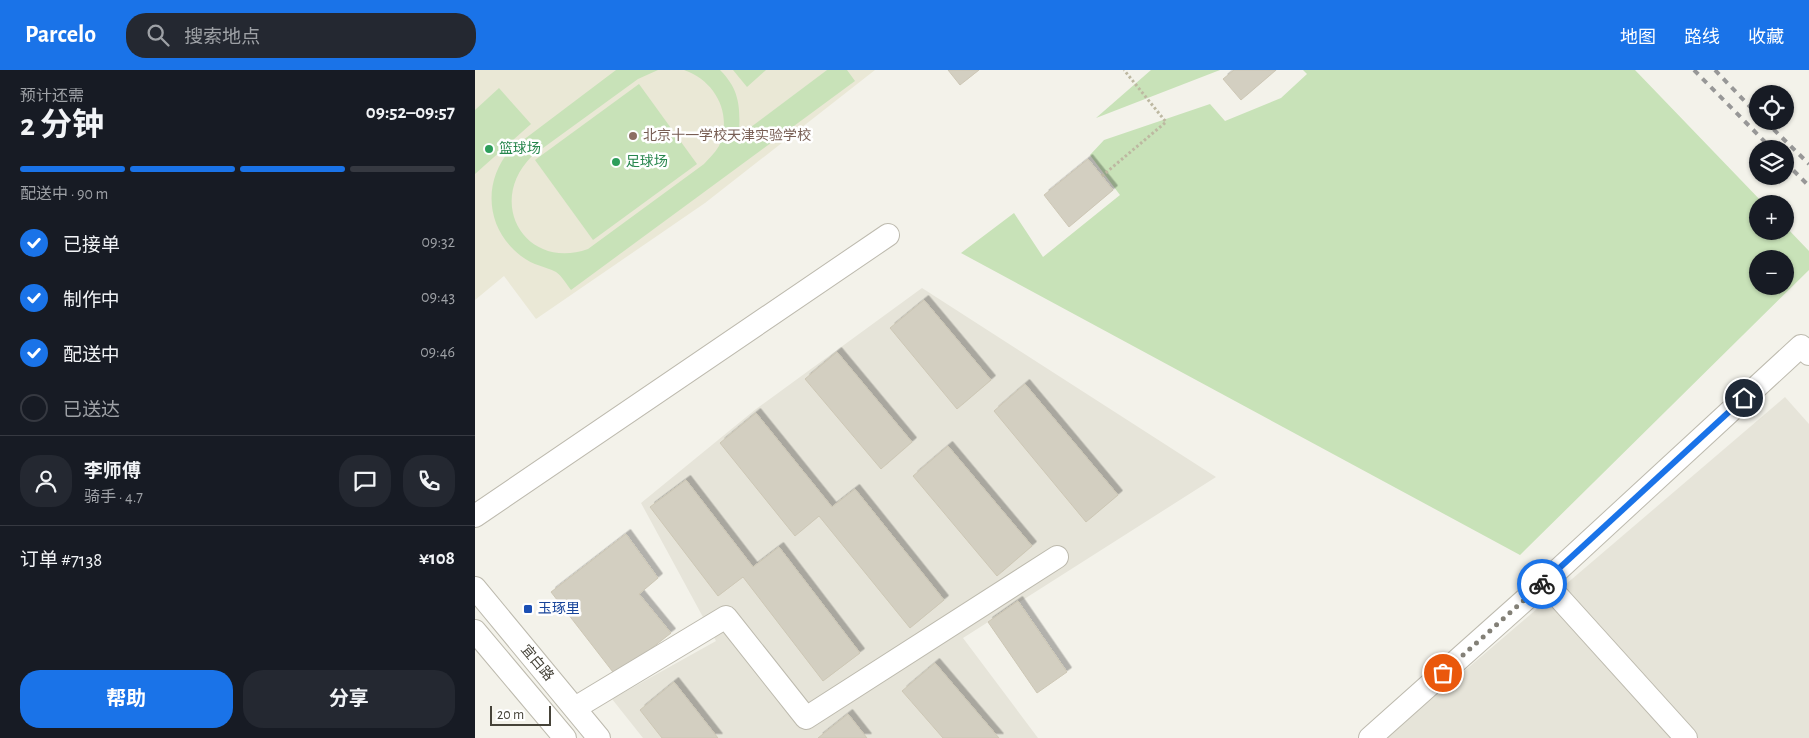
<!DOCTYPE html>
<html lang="zh">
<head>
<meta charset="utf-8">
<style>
	:root { --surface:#171b24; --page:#242831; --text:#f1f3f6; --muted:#9ea1a6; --line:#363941; --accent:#1a73e8 }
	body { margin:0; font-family:"Alegreya Sans","Noto Sans SC",sans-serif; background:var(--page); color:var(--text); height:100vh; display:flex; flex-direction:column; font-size:19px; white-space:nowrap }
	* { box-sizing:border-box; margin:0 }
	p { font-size:16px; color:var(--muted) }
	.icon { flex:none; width:28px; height:28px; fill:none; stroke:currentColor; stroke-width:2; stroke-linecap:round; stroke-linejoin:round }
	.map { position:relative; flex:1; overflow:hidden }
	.panel { display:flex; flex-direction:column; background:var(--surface); width:475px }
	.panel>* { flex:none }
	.buttons { position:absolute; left:1274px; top:15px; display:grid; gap:10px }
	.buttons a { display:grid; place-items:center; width:45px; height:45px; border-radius:50%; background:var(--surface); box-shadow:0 1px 4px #0004; font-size:25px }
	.scale { position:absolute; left:15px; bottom:12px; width:61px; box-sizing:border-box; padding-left:5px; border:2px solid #464339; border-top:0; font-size:14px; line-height:18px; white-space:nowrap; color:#464339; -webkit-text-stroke:4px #fff; paint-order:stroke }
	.pin { position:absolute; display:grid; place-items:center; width:42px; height:42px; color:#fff; margin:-21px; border:2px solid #fff; border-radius:50%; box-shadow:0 1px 5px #0007 }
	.courier { position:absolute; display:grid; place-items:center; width:50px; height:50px; margin:-25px; border:4px solid #1a73e8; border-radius:50%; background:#fff; color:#222; box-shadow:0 1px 6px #0007 }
	.overview em { font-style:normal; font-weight:700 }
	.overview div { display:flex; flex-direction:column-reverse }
	.overview { display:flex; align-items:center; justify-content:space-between; height:85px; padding:0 20px }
	h1 { font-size:32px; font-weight:700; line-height:38px }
	.bar { display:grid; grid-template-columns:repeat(4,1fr); gap:8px 5px; align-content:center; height:60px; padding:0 20px }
	.bar i { height:6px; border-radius:4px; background:var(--line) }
	.bar .current { background:var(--accent) }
	.bar p { grid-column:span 4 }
	.line { display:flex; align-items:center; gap:12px; padding:0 20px; border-top:1px solid var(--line) }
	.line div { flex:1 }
	.round { display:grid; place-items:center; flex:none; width:52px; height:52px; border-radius:20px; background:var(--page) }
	ol { padding:0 20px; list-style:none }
	li { display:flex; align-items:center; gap:15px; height:55px }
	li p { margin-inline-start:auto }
	li .icon { padding:5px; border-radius:50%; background:var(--accent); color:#fff; stroke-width:4 }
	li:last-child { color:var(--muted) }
	li i { width:28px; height:28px; border:2px solid var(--line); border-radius:50% }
	.cta { display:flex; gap:10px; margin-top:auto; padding:10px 20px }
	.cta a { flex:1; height:58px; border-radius:20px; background:var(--accent); color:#fff; font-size:20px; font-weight:700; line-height:58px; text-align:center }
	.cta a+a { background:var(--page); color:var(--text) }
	header { display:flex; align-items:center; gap:30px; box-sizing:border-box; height:70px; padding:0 25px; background:var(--accent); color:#fff }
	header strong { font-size:24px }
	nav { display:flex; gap:28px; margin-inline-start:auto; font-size:18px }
	.search { width:350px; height:45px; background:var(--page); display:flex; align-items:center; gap:12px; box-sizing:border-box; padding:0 18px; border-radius:20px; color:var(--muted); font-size:19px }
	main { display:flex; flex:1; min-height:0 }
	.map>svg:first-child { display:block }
	.residential { fill:#e6e4d9 }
	.education { fill:#eae8d6 }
	.green { fill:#c8e2b8; fill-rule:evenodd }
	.building { fill:#d3cfc1; stroke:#cdc7b5; filter:url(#shadow) }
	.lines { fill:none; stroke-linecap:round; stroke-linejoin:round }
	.minor-casing { stroke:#bdbaae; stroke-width:24 }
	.path { stroke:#bdb8a1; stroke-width:3; stroke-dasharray:2.5 2.5; stroke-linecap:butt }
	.minor { stroke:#fff; stroke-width:22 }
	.rail { stroke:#979797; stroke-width:4; stroke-dasharray:6 6; stroke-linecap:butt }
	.done { stroke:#838077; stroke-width:5; stroke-dasharray:0 9 }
	.route { stroke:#1a73e8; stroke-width:6 }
	.education-dot { fill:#8d6e63; stroke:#fff; stroke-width:2 }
	.leisure-dot { fill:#2e9e5b; stroke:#fff; stroke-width:2 }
	.transit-dot { fill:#1a4fb4; stroke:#fff; stroke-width:2 }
	.labels { text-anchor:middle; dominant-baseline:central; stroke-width:5; stroke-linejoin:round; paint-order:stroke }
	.education-label { font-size:14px; fill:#785e54; stroke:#fff; text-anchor:start }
	.leisure-label { font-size:14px; fill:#27864d; stroke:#fff; text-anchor:start }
	.transit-label { font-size:14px; fill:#164399; stroke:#fff; text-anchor:start }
	.street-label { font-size:14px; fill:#464339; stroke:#fff }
</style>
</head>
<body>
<header>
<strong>Parcelo</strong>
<div class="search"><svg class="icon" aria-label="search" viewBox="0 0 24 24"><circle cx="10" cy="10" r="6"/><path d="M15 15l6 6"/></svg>搜索地点</div>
<nav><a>地图</a><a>路线</a><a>收藏</a></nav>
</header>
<main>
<section class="panel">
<div class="overview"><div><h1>2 分钟</h1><p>预计还需</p></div><em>09:52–09:57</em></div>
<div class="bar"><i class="current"></i><i class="current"></i><i class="current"></i><i></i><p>配送中 · 90 m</p></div>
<ol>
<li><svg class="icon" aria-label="check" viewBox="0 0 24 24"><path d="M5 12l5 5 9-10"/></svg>已接单<p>09:32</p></li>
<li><svg class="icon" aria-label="check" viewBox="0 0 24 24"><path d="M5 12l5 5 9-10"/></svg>制作中<p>09:43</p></li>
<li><svg class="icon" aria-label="check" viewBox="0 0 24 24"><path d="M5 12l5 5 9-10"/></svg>配送中<p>09:46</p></li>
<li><i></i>已送达</li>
</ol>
<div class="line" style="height:90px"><a class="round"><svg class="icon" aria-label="person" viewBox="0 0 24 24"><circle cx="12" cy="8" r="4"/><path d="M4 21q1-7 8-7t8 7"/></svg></a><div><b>李师傅</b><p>骑手 · 4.7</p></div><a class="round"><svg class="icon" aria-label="chat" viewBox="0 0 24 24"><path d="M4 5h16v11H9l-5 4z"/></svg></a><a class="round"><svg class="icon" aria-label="phone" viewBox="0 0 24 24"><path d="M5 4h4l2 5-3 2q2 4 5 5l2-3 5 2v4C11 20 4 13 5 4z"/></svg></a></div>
<div class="line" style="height:65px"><div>订单 #7138</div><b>¥108</b></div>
<div class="cta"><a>帮助</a><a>分享</a></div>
</section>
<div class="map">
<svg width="1334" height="668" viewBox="0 0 1334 668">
	<defs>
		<filter id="shadow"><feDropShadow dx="4.5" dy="-4.5" stdDeviation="0" flood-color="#0004"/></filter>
	</defs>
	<rect width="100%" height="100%" fill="#f3f2ea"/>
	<g class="residential">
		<polygon points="447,218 741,407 488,568 563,668 168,668 137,629 241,571 166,433 281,339"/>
		<polygon points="1310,327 1334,354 1334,668 911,668"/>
	</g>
	<polygon class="education" points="0,0 400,0 230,133 61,249 29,206 0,230"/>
	<g class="green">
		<path d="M141,0h42l-20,9 -106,77c-47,47 -6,115 56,93l116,-85c5,-6 11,-11 15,-18 14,-31 -3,-65 -35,-76h36c21,21 20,39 19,66l88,-66h20l8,11 -284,209c-4,-5 -9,-14 -15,-18 -11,-6 -22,-6 -35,-16 -35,-27 -39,-73 -11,-106z"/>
		<polygon points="258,0 291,0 272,17"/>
		<polygon points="676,0 745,0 621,48"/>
		<path d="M828,0h332l129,134h-7v27h28v-5l24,25v19l-289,285 -559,-302 53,-40 29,44 77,-62 -30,-40 14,-15 106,-36 15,17 56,-23 26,-24zM1282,189h28v27h-28z"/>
		<polygon points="164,14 222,94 118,170 60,90"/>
		<polygon points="24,18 56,54 0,104 0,40"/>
	</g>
	<g class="building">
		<polygon points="473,0 504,0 485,15"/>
		<polygon points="759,0 801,0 766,30 748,9"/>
		<polygon points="613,89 638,120 594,157 569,125"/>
		<polygon points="449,230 516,310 482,339 415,258"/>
		<polygon points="362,282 437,372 406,399 330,309"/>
		<polygon points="550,314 643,425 611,452 519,341"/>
		<polygon points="281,343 357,437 380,419 469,530 435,558 344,446 320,466 245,373"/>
		<polygon points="473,376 557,476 522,506 438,406"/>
		<polygon points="211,410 278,497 304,477 385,583 348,611 268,507 243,526 175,437"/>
		<polygon points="151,464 183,508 164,524 196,563 141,606 76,522"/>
		<polygon points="543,531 592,602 562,623 513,552"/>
		<polygon points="460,593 524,668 468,668 427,621"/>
		<polygon points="199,612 243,668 187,668 165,640"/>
		<polygon points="373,644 392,668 343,668"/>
	</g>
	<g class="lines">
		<defs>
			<g id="minor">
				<polyline points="0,446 413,165"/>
				<polyline points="1070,512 1211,668"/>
				<polyline points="0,518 124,668"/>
				<polyline points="0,561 90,668"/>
				<polyline points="100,638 251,547 331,648 582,487"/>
				<polyline points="895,668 1070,512 1326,276 1334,284"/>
			</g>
		</defs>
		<use href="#minor" class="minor-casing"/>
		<polyline class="path" points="627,106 691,52 649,0"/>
		<use href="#minor" class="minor"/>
		<g class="rail">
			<polyline points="1219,0 1297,79"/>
			<polyline points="1240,0 1282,44"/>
			<polyline points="1290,51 1334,94"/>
			<polyline points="1310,92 1334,116"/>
		</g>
	</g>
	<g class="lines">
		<polyline class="done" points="968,603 1067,514"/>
		<polyline class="route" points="1067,514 1269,328"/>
	</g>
	<circle class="education-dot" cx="158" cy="66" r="5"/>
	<g class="leisure-dot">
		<circle cx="14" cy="79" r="5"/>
		<circle cx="141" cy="92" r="5"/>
	</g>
	<rect class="transit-dot" x="48" y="534" width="10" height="10" rx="2.5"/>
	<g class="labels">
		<g class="education-label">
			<text x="168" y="66">北京十一学校天津实验学校</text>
		</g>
		<g class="leisure-label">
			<text x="24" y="79">篮球场</text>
			<text x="151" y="92">足球场</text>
		</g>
		<g class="transit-label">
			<text x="63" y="539">玉琢里</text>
		</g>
		<g class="street-label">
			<text transform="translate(62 593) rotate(50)">宜白路</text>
		</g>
	</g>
</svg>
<div class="buttons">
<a><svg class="icon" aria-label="locate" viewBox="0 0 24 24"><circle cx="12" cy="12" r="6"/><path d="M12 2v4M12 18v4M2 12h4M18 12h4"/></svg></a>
<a><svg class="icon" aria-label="layers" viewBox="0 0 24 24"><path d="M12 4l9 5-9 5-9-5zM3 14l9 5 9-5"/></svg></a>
<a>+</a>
<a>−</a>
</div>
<div class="scale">20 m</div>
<div class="pin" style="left:968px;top:603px;background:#ea580c"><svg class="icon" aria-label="bag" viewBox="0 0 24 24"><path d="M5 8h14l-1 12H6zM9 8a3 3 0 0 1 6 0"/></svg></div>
<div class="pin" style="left:1269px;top:328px;background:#1f2937"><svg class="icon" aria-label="home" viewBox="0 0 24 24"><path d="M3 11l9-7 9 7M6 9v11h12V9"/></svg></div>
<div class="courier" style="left:1067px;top:514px"><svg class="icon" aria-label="bike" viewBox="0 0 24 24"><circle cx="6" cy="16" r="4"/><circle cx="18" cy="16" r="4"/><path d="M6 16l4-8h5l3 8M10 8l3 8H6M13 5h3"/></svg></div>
</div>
</main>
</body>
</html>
